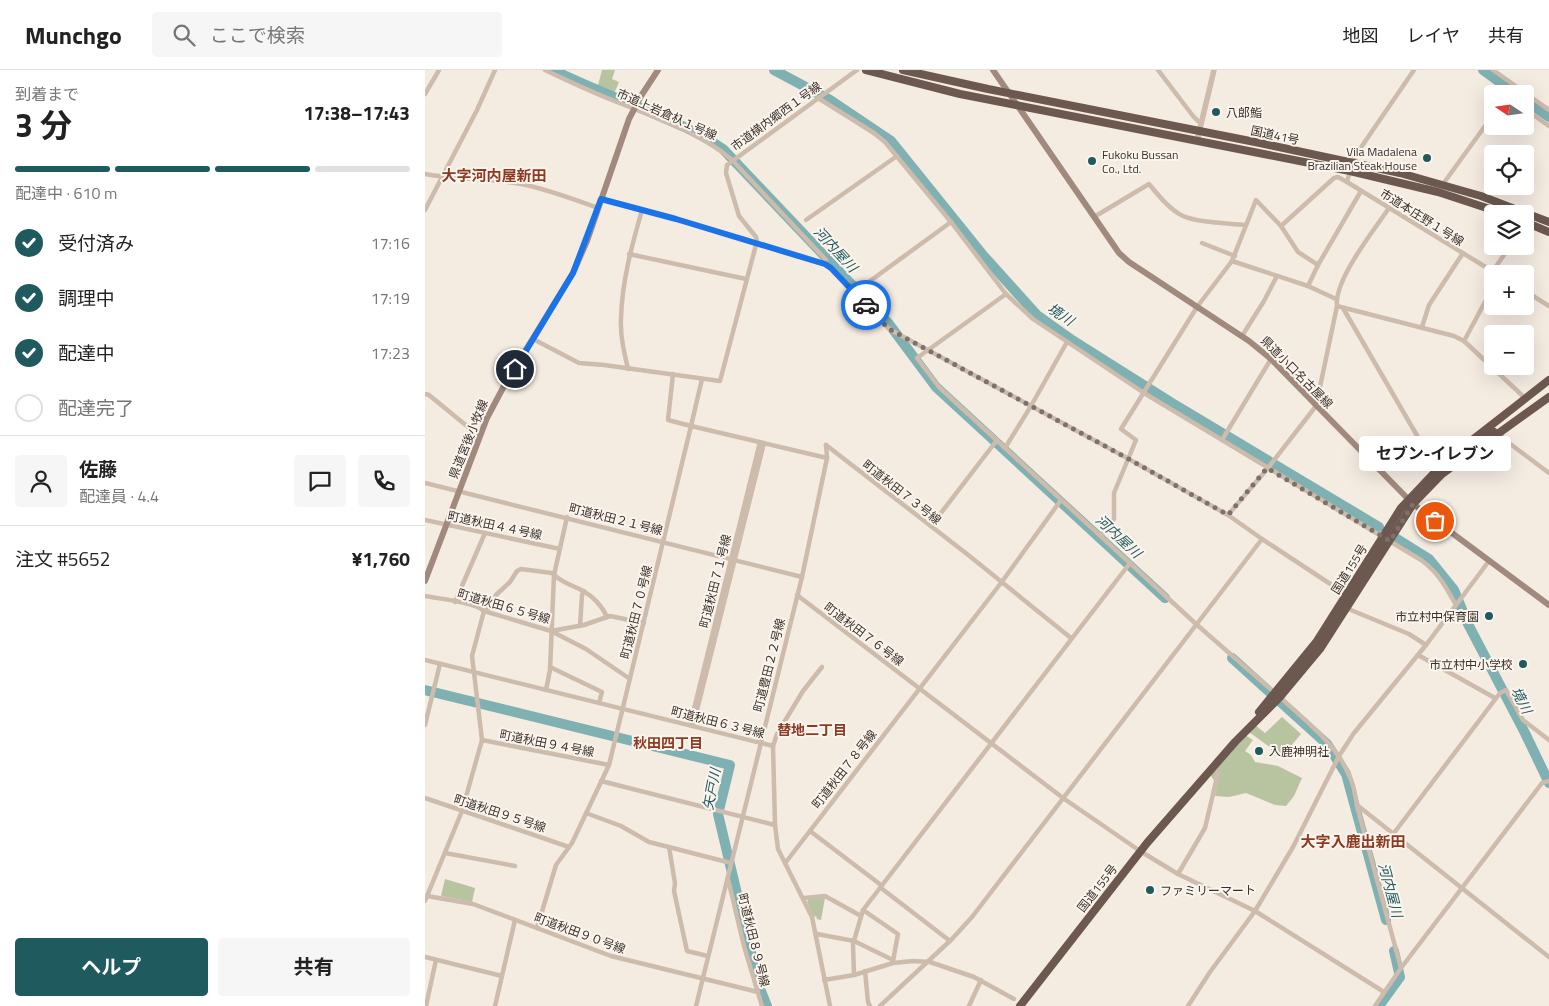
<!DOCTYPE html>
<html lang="ja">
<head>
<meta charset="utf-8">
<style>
	:root { --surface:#fff; --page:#f6f6f6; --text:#222; --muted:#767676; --line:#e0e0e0; --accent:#1f5a5e }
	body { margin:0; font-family:"Titillium Web","Noto Sans JP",sans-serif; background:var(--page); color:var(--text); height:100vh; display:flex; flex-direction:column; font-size:19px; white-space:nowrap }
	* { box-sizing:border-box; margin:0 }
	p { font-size:16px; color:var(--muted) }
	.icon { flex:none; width:28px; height:28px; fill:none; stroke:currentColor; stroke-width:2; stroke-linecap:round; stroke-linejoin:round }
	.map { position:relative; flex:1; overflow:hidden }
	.sheet { display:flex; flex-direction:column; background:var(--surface); width:425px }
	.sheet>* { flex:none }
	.needle { width:32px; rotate:283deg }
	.tools { position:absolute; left:1059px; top:15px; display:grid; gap:10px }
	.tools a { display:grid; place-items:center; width:50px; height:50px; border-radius:5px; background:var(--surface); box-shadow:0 5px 20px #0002; font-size:25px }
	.pin { position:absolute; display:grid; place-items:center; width:42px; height:42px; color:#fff; margin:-21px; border:2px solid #fff; border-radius:50%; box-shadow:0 1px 5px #0007 }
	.courier { position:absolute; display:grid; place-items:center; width:50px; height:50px; margin:-25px; border:4px solid #1a73e8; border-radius:50%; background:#fff; color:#222; box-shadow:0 1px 6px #0007 }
	.bubble { position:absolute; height:35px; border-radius:5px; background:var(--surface); box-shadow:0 5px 20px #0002; font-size:16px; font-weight:700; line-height:35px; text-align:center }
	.summary em { font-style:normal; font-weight:700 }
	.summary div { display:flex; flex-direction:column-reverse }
	.summary { display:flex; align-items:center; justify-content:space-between; height:85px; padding:0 15px }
	h1 { font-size:32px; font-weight:700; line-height:38px }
	.bar { display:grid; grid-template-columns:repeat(4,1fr); gap:8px 5px; align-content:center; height:60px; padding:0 15px }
	.bar i { height:6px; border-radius:4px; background:var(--line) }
	.bar .selected { background:var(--accent) }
	.bar p { grid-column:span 4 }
	.line { display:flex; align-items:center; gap:12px; padding:0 15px; border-top:1px solid var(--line) }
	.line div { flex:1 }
	.round { display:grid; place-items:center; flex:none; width:52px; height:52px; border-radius:5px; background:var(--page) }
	ol { padding:0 15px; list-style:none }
	li { display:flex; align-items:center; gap:15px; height:55px }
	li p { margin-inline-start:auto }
	li .icon { padding:5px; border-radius:50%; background:var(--accent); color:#fff; stroke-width:4 }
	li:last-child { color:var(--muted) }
	li i { width:28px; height:28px; border:2px solid var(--line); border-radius:50% }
	.button { display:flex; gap:10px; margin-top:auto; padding:10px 15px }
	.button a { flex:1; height:58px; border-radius:5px; background:var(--accent); color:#fff; font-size:20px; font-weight:700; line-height:58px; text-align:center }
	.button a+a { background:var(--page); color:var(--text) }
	header { display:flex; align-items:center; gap:30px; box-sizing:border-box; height:70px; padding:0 25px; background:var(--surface); border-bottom:1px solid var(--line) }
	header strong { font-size:24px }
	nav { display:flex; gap:28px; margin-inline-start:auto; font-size:18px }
	.search { width:350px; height:45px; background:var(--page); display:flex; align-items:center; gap:12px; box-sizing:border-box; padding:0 18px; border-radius:5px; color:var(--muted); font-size:19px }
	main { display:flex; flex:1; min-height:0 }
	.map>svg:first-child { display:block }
	.green { fill:#b8c4a0 }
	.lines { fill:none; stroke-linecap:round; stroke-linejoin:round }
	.river { stroke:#7fb0b2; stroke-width:10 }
	.minor { stroke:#cdbbac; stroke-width:4.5 }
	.tertiary { stroke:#cdbbac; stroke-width:5.5 }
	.secondary { stroke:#a18a7d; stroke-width:6 }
	.trunk { stroke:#6c584f; stroke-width:8 }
	.done { stroke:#7c716b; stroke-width:5; stroke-dasharray:0 9 }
	.route { stroke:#1a73e8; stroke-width:6 }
	.poi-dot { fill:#1f5a5e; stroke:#fbf5ee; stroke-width:2 }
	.labels { text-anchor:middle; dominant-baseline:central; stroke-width:4; stroke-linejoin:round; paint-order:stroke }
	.poi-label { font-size:12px; fill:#3b302b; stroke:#fbf5ee; text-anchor:start }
	.street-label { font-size:12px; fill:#3b302b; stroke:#fbf5ee }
	.water-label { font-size:14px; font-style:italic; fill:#1f5a5e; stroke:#fbf5ee }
	.neighbourhood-label { font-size:14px; font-weight:bold; fill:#8c3b22; stroke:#fbf5ee }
	.quarter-label { font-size:15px; font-weight:bold; fill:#8c3b22; stroke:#fbf5ee }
</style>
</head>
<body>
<header>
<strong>Munchgo</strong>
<div class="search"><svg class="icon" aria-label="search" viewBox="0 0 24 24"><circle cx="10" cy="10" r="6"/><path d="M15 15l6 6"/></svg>ここで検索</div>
<nav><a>地図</a><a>レイヤ</a><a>共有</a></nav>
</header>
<main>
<section class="sheet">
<div class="summary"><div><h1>3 分</h1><p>到着まで</p></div><em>17:38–17:43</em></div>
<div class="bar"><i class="selected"></i><i class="selected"></i><i class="selected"></i><i></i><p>配達中 · 610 m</p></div>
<ol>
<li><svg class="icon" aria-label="check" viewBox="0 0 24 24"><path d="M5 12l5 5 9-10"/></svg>受付済み<p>17:16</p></li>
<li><svg class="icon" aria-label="check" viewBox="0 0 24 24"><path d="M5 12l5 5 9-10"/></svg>調理中<p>17:19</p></li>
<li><svg class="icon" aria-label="check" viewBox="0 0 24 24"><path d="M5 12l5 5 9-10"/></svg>配達中<p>17:23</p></li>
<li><i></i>配達完了</li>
</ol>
<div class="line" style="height:90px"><a class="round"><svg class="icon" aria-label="person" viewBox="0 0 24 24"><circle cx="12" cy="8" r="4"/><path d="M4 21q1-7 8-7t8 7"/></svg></a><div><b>佐藤</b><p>配達員 · 4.4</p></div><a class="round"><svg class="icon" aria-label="chat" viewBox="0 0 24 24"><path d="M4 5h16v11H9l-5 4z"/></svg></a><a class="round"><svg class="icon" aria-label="phone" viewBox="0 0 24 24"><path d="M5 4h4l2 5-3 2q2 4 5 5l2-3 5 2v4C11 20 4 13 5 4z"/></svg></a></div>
<div class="line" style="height:65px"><div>注文 #5652</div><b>¥1,760</b></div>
<div class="button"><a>ヘルプ</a><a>共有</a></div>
</section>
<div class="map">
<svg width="1124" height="936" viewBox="0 0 1124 936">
	<rect width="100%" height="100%" fill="#f4ebe1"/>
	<g class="green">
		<polygon points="177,0 190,0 187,9 194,12 188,26 172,19"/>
		<polygon points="857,647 876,664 859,684 846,686 846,678 824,662 830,655 840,663"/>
		<polygon points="820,665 828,670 820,681 826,685 830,692 853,696 877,708 869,726 861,736 850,735 821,723 804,727 790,726 791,714 785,704"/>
		<polygon points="20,809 50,818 47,832 16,826"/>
		<polygon points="400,828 396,850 392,849 391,846 389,847 382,832 384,829"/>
	</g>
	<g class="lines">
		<g class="river">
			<path d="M128,0c31,15 63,28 95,41 26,11 52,22 75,38l166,175 47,63 229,211"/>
			<polyline points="349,0 405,30 466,71 557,184 612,245 647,270 747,333 954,457"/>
			<polyline points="1058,0 1091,24"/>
			<polyline points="1100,30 1124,47"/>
			<polyline points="972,469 1004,489 1029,520 1043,554 1100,663 1124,713"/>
			<polyline points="807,588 902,674 921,704 961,850"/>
			<polyline points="0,620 305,695 293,744 334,916 342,936"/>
			<polyline points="954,936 975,907 969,881"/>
		</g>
		<g class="minor">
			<path d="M120,0c25,12 51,24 77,34 38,15 79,29 110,56l94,100 -1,4"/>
			<polyline points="733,0 768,46 775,53"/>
			<polyline points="1068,0 1124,40"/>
			<polyline points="0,24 14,0"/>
			<polyline points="1083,24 1089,15"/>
			<path d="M393,28l56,35 11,9 66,80 55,72 27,25 111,74 277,167c17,12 25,27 35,45"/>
			<polyline points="1100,39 1124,56"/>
			<polyline points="926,92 989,0"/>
			<polyline points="925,101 922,112 1072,204"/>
			<path d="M0,104c32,6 64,4 96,10 26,5 52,15 77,24"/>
			<polyline points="1018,114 1068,45"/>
			<polyline points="176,129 251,149 404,196 464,259 702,388 803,445 837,469 922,525"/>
			<polyline points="0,140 52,40 70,0"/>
			<path d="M669,147l55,-33c9,11 21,26 34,32 16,7 44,7 62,9"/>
			<polyline points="381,150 472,86"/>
			<polyline points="856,156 909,108 913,107 922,112"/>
			<polyline points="777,173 810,186"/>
			<polyline points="204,184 321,209"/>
			<polyline points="807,191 883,216 911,229"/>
			<polyline points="1068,201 1085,176"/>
			<polyline points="883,216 893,195 936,121"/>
			<polyline points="1100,221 1124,236"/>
			<polyline points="430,222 526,152"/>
			<polyline points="581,224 492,288 514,317 771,554 850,623"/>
			<polyline points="912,236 1029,266 1039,271 1100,328"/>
			<polyline points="918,238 1012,400"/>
			<polyline points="997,257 1004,235 1038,183"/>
			<polyline points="817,266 839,231 852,206"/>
			<polyline points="108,269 154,293 179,295 295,311 332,171 331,167 314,146 301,103 302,95 432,0"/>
			<polyline points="1039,271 1068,217"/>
			<path d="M203,299c-4,-17 -8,-34 -7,-51 1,-37 11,-73 21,-108"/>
			<polyline points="248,304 243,350 266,356 277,309"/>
			<polyline points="0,324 4,325 54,366"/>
			<polyline points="1075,364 1080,370 1124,403"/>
			<polyline points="797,370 846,289"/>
			<polyline points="401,375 542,484 646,568"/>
			<polyline points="580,378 606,336 642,272"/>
			<polyline points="0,413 377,507"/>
			<path d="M803,445l40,-47 48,-62 21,-100c-3,-26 37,-76 52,-98"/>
			<polyline points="0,450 135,479"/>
			<polyline points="506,456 572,370"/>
			<polyline points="676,466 689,449 689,423 711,370 696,359 772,237 807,191 831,130 856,156 873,182 893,195"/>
			<polyline points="372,525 638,728 715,781 753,804 830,841 959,922"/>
			<path d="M0,526c15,3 48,6 59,15l67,20 33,-6 23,-8"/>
			<polyline points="30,532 60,463"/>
			<polyline points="921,538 984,564 1001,575"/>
			<polyline points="155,556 157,525 159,521"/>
			<polyline points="126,561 161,579 205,609"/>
			<polyline points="993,585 1070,628"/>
			<polyline points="0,590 348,676 350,755 353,779 387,847 405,936"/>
			<polyline points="125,597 177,622 174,633"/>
			<polyline points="121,620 125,600 129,505 142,447"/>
			<path d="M855,627c25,24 55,45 69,78 5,9 6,20 8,30l192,152"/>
			<polyline points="0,655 15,594"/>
			<polyline points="265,655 335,372"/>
			<polyline points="268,656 339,373"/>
			<polyline points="57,670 184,695"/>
			<polyline points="348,676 352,664 378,621 397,597"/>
			<polyline points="176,711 350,755"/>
			<polyline points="0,728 144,777"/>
			<polyline points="932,736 976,898"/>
			<polyline points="161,743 196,756 224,772 306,793"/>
			<polyline points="385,761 456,815"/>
			<polyline points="969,763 1075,623 1081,620 1098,650 1124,670"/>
			<polyline points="244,777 250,813 249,821 262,881 283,886"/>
			<polyline points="20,783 90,796"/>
			<polyline points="361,792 576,513 636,430"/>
			<polyline points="753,804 780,758 793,703 787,697"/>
			<polyline points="303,809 319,876 337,936"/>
			<polyline points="456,818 525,871"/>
			<polyline points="2,826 48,834 186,886 333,922"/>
			<polyline points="379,828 400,826 436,846"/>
			<path d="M0,831l37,-90 20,-71 -10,-84 12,-45 4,-2 8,-14 14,-13 7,-11 4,-2 31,4c8,9 20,12 31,18 11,6 19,15 24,26l3,-1 34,7"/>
			<polyline points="438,840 473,864 468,891"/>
			<polyline points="112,858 131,795 147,773 184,695 266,356 402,388"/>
			<polyline points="392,864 429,871 468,890"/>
			<polyline points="0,887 77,906"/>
			<polyline points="440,901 443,932 445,936"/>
			<polyline points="429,905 428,874 438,840 705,493"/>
			<polyline points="399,910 429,905 468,893 488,891 505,892 549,907 589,929"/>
			<polyline points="1,936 11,890"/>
			<polyline points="70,936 90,850"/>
			<polyline points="271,936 377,507 402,388 401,375"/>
			<polyline points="455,936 527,869 547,847 837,469"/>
			<polyline points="544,936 556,910"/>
			<polyline points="763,936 785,902 830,841 868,777 914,686 929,663 1001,575 1064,491"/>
			<polyline points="950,936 976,898 1117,713 1124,711"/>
		</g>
		<polyline class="tertiary" points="772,71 789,0"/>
		<g class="secondary">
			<polyline points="568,0 694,183 704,192 824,271 846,289 988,434 1124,535"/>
			<polyline points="0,511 62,348 80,314 148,203 162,171 204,49 216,26 233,0"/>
		</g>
		<g class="trunk">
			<polyline points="441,0 535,24 925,101 1013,122 1080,144"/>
			<polyline points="478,0 563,19 835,73 975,103 1056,126 1124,152"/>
			<polyline points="1100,152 1124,162"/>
			<polyline points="1037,378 1124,310"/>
			<polyline points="834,642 892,571 976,438 1012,400 1069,362"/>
			<polyline points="595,936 722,773 810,672 855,627 895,579 988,434 1017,404 1124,327"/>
		</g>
	</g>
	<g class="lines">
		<polyline class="done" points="441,235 464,259 702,388 803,445 842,398 965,471 988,434 1010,451"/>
		<polyline class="route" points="90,299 148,203 176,129 251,149 400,194 406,198 441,235"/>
	</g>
	<g class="poi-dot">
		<circle cx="791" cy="42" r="5"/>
		<circle cx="1002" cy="88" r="5"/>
		<circle cx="667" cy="91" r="5"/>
		<circle cx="1064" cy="546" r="5"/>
		<circle cx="1098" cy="594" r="5"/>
		<circle cx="834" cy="681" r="5"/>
		<circle cx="725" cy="820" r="5"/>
	</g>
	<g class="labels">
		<g class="poi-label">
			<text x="801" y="42">八郎鮨</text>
			<text x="992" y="81" text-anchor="end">Vila Madalena<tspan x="992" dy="14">Brazilian Steak House</tspan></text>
			<text x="677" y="84">Fukoku Bussan<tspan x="677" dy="14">Co., Ltd.</tspan></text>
			<text x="1054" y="546" text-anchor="end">市立村中保育園</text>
			<text x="1088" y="594" text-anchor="end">市立村中小学校</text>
			<text x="844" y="681">入鹿神明社</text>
			<text x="735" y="820">ファミリーマート</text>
		</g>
		<g class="street-label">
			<text transform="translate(242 44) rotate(24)">市道上岩倉杁１号線</text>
			<text transform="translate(351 46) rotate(-36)">市道横内郷西１号線</text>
			<text transform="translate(850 65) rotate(12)">国道41号</text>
			<text transform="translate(997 147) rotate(32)">市道本庄野１号線</text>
			<text transform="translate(872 302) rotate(45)">県道小口名古屋線</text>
			<text transform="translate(43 369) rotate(-68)">県道宮後小牧線</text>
			<text transform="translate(477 422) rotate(38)">町道秋田７３号線</text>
			<text transform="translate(191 449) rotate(14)">町道秋田２１号線</text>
			<text transform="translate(70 455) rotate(12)">町道秋田４４号線</text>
			<text transform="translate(924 499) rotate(-58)">国道155号</text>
			<text transform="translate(290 511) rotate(-76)">町道秋田７１号線</text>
			<text transform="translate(79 536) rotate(16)">町道秋田６５号線</text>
			<text transform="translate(211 542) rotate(-76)">町道秋田７０号線</text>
			<text transform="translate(439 564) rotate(37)">町道秋田７６号線</text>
			<text transform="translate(344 595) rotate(-76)">町道豊田２２号線</text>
			<text transform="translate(293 652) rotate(14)">町道秋田６３号線</text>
			<text transform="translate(122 673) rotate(11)">町道秋田９４号線</text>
			<text transform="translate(419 699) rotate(-52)">町道秋田７８号線</text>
			<text transform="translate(75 743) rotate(18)">町道秋田９５号線</text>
			<text transform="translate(672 818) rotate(-52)">国道155号</text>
			<text transform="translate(155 863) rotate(20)">町道秋田９０号線</text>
			<text transform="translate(329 870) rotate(76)">町道秋田８９号線</text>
		</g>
		<g class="water-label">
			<text transform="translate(411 179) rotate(47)">河内屋川</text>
			<text transform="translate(636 244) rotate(34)">境川</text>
			<text transform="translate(694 466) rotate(43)">河内屋川</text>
			<text transform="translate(1097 630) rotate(63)">境川</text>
			<text transform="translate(286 719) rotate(-79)">矢戸川</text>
			<text transform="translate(966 820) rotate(75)">河内屋川</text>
		</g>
		<g class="neighbourhood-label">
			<text x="387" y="659">替地二丁目</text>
			<text x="243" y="672">秋田四丁目</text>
		</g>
		<g class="quarter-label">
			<text x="69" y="105">大字河内屋新田</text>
			<text x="928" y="771">大字入鹿出新田</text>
		</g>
	</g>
</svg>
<div class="tools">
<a><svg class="needle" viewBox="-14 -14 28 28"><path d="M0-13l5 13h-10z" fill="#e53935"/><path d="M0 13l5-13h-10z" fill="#767676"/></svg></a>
<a><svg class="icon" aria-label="locate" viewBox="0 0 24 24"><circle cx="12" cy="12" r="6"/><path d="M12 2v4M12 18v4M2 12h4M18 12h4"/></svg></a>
<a><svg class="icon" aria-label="layers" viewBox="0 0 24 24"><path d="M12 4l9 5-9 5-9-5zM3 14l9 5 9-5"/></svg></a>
<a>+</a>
<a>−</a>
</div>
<div class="pin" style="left:1010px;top:451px;background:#ea580c"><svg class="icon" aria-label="bag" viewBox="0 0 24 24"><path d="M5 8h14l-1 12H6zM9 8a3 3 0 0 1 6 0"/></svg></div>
<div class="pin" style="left:90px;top:299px;background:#1f2937"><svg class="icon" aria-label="home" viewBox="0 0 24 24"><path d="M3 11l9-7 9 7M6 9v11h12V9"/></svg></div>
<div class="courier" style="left:441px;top:235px"><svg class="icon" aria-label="car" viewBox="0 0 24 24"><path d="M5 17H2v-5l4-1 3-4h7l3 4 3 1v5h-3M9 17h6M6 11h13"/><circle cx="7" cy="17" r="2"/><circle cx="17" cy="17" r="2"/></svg></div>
<div class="bubble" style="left:934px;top:366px;width:152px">セブン-イレブン</div>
</div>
</main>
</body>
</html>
